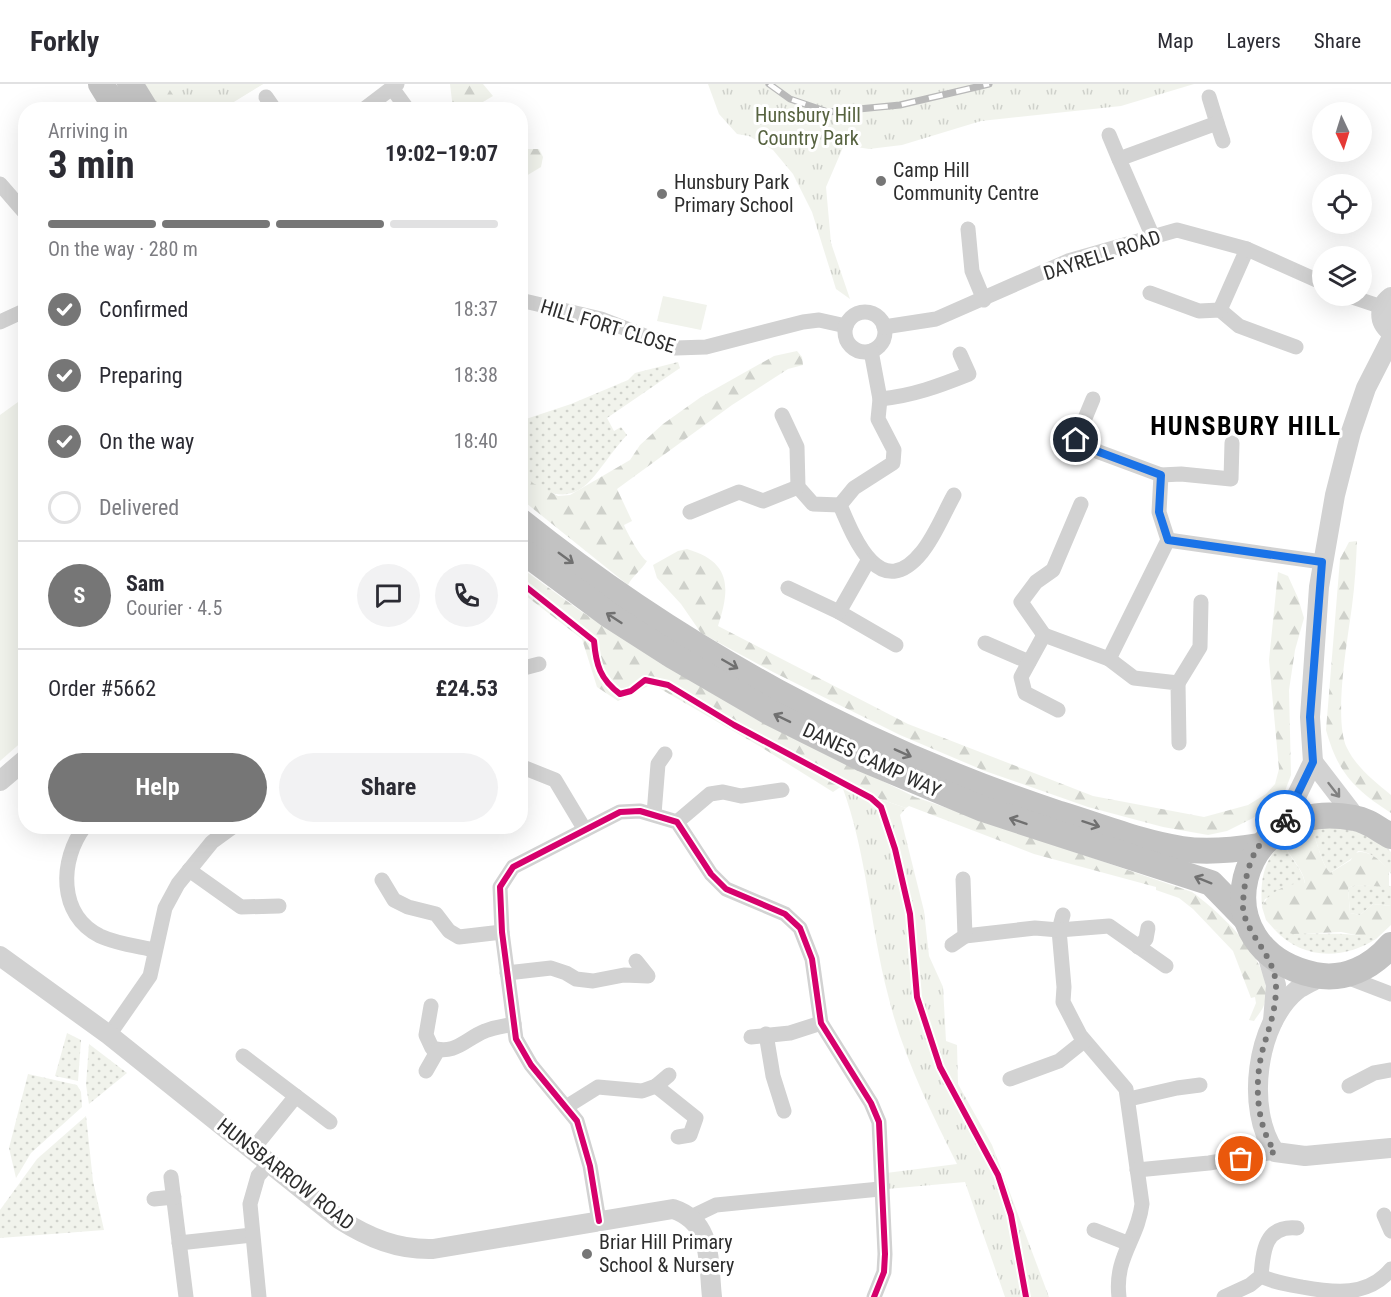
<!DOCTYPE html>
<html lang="en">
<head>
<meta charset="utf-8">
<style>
	:root { --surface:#fff; --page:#f2f2f3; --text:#2b2b33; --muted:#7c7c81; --line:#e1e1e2; --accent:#767676 }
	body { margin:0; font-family:"Roboto Condensed",sans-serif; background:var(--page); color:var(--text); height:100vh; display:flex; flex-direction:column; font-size:22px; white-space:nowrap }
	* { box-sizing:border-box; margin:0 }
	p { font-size:20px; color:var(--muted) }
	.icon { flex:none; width:33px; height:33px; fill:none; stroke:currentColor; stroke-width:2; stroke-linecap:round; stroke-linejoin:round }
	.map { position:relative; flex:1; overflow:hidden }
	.sheet { position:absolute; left:18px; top:18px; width:510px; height:732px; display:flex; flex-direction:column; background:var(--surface); border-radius:24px; box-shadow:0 6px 24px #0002 }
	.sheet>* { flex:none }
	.needle { width:39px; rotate:176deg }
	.tools { position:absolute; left:1312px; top:18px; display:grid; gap:12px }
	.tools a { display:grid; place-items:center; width:60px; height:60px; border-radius:50%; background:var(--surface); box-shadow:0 6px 24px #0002; font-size:30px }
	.pin { position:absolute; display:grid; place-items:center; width:51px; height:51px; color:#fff; margin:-26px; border:3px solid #fff; border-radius:50%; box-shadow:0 2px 6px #0007 }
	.courier { position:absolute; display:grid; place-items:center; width:60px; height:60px; margin:-30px; border:4px solid #1a73e8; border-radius:50%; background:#fff; color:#222; box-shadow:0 2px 8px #0007 }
	.summary em { font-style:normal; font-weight:700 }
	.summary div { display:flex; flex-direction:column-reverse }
	.summary { display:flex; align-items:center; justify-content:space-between; height:102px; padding:0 30px }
	h1 { font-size:39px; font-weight:700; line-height:45px }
	.bar { display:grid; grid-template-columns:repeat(4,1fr); gap:9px 6px; align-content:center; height:72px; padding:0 30px }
	.bar i { height:8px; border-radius:4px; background:var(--line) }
	.bar .active { background:var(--accent) }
	.bar p { grid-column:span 4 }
	.line { display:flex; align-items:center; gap:15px; padding:0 30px; border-top:2px solid var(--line) }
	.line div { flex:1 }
	.round { display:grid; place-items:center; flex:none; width:63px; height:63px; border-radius:32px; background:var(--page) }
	ol { padding:0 30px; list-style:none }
	li { display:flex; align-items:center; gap:18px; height:66px }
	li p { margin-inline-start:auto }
	li .icon { padding:6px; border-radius:50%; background:var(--accent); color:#fff; stroke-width:4 }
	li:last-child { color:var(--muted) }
	li i { width:33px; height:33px; border:3px solid var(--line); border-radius:50% }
	.action { display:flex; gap:12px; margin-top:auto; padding:12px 30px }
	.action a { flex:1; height:69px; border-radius:36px; background:var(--accent); color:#fff; font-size:24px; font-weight:700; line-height:69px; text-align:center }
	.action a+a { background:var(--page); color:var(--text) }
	header { display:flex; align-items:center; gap:36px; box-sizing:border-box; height:84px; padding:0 30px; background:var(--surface); border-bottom:2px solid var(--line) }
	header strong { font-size:28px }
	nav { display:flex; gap:33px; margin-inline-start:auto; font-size:21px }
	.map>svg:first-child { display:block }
	.grass { fill:url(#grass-dots) }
	.forest { fill:url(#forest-firs) }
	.park { fill:url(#park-tufts) }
	.garden { fill:#f1f3ec }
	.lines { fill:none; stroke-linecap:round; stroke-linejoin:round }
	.minor { stroke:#d2d2d2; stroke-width:15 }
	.tertiary { stroke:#d2d2d2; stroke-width:20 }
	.trunk { stroke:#c2c2c2; stroke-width:26 }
	.rail-casing { stroke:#b9b9b9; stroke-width:7 }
	.rail { stroke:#fff; stroke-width:4.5; stroke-dasharray:14; stroke-linecap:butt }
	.cycleway-casing { stroke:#fff; stroke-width:10 }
	.cycleway { stroke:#d6006c; stroke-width:6 }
	.oneway { stroke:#707070 }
	.oneway2 { stroke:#808080 }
	.done { stroke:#767676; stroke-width:6; stroke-dasharray:0 10.8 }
	.route { stroke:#1a73e8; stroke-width:8 }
	.poi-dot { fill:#767676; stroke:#fff; stroke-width:2 }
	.labels { text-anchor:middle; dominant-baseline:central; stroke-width:6; stroke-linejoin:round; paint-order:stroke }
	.park-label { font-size:20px; fill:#576340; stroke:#fff }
	.poi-label { font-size:20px; fill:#2d2d2d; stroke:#fff; text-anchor:start }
	.street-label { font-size:20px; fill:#2d2d2d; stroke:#fff }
	.district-label { font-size:26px; font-weight:bold; letter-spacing:1.5px; fill:#000; stroke:#fff }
</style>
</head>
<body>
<header>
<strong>Forkly</strong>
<nav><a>Map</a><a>Layers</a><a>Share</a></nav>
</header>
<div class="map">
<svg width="1391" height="1213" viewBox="0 0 1391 1213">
	<defs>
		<pattern id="grass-dots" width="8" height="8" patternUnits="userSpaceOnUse" patternTransform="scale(1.5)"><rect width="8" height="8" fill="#f1f3ec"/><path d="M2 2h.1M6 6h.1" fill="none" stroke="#cfd1cb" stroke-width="1.8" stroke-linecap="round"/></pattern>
		<pattern id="forest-firs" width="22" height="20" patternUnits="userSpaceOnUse" patternTransform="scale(1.5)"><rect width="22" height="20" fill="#f1f3ec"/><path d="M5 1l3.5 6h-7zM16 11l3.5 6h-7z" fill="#cfd1cb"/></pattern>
		<pattern id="park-tufts" width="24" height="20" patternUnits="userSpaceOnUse" patternTransform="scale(1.5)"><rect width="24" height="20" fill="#f1f3ec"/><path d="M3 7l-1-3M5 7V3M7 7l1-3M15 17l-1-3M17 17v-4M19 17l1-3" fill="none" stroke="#cfd1cb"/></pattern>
	</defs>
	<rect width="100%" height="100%" fill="#fff"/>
	<g class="grass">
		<path d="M678,278l2,6 -73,50 7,13 7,-4 6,8c-37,40 -45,85 -106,42l-1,-56 51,-17 57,-24 7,-7z"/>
		<path d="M1333,739l44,15 14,14v22c-6,-11 -21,-23 -33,-23l-7,8 -21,14c-11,-13 -11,-31 -20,-45z"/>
		<path d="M1283,758c6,16 20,26 22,42l-40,15 -3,8c-2,-26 1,-47 21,-65z"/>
		<polygon points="1355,801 1391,802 1391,822 1373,820 1360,831 1350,829 1348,804"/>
		<path d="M1274,845c33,9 68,0 102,10 -33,21 -74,21 -102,-10z"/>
		<polygon points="67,949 81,956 78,997 55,992"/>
		<polygon points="89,960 127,989 89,1020 86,1001"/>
		<polygon points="28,990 77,1001 81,1008 82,1023 31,1069 16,1094 9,1064"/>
		<polygon points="86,1032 93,1097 104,1146 0,1154 0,1126 37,1075"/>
	</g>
	<g class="forest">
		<polygon points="145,0 263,0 221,26 159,25"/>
		<polygon points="450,0 483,0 493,12 471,25 453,25"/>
		<polygon points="528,65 539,65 543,73 541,83 521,95 521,69"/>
		<path d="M797,267l5,6 1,8 -15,4 -56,36 -115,84 15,32 -8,4c3,8 17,33 23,36 -6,10 -14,14 -19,24l-107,-86v-22l37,19 12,-1 60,-35 10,-15 23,-21 38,-27 73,-41z"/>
		<path d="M1357,457c-1,21 -2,43 -5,65 -4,31 -19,114 -5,142 10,20 27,33 44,47v18c-37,-24 -53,-40 -65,-83l14,-171 9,-17z"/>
		<path d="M687,465c45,13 43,40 31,77l190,98 185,72 111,21 44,-12 18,-11 9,-10 4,-15 -10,-109 9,-88 10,4 10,22 6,20 -9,32 -6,40 2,85 -6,16 -10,12 -22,15 -26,13 -19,4 -45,-8 -75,-20 -103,-36 -85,-36 -127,-63 -72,-39 -20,-29 -24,-26 -4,-13 25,-14z"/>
		<path d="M520,483l62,45 170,105 163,80 277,95c29,21 86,73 72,113 -2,6 -7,11 -10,16l-5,-1 7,-17 -1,-6 -4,1 -18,-47 -40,-42 -14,-11 -23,-8v-3l-122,-33 -125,-48 -3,2 -64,-22 -9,6 -72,-45 -109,-63 -34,17 -21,-14 -15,-48 -61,-47z"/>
		<path d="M1310,744c9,14 9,32 20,45l21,-13 2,-6c14,-7 26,6 36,15v18l-34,-2 -7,3 2,25 10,2 13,-11 18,2v19l-15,14 -35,-7 -48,2 -19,-5 -8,-9 -4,-13c6,-15 27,-25 43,-24 -2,-15 -16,-26 -22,-41z"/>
	</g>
	<g class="park">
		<polygon points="166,0 263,0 221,25 183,26"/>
		<polygon points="708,0 1194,0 1121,22 981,37 902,61 869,65 844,61 826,103 831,159 850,215 836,205 812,128 793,90 773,66 749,52 737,50 719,30"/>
		<path d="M842,702l64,22 -6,7 24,96 5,45 14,31 3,54 11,4 1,39 34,61 57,152h-44l-40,-115 -78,7 -1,-16 71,-9c-27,-54 -55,-110 -69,-169 -18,-69 -21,-142 -46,-209z"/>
	</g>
	<g class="garden">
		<polygon points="663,212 707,221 701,246 657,237"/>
		<polygon points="25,313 25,655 0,677 0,331"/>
	</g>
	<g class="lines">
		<g class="minor">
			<polyline points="392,4 408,26"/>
			<polyline points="266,13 275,26"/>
			<polyline points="1209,13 1217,39"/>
			<polyline points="363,26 397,0"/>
			<polyline points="1109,51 1119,75"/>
			<polyline points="0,100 26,130"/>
			<polyline points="968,145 972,187 984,216"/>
			<polyline points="1153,153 1119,75 1217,39 1223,57"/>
			<polyline points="1150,209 1199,227 1220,226 1239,242 1296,263"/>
			<polyline points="1349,212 1382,223"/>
			<polyline points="520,216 601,235 676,264 706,263 803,238 819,236 846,242"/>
			<polyline points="1220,226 1247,165"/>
			<circle cx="865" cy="248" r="20"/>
			<polyline points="0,238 26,226"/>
			<polyline points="884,243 936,235 1068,177 1177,146 1247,165 1323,199"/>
			<path d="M871,267l9,48 -2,20 16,31 -1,13 -39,25 -14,17c15,36 41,98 82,47 13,-16 22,-39 32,-57"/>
			<path d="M880,315c32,-3 59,-13 89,-25l-9,-20"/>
			<polyline points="1093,315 1076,356 1099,368 1161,391"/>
			<polyline points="782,331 797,363 798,403 813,420 840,421"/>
			<polyline points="690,428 739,408 763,417 798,403"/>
			<polyline points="1168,456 1159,428 1161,391 1181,390 1231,395 1232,359"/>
			<polyline points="1168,456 1322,478"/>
			<polyline points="788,504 839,528 896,561"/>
			<polyline points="839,528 868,477"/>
			<polyline points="1044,551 1021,518 1036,498 1053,486 1081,420"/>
			<polyline points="985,559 1029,578"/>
			<polyline points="1109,575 1168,456"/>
			<polyline points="520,585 539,580"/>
			<polyline points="1178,599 1200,563 1201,518"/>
			<polyline points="1058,626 1025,609 1021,593 1044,551 1109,575 1134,594 1178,599 1179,659"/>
			<polyline points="520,682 555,696 585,746"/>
			<polyline points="654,730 658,680 665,670"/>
			<polyline points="677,738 710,710 723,708 741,712 782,706"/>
			<path d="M85,742c-26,34 -27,89 15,110 17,8 37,10 55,14"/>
			<polyline points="189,786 241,823 279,822"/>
			<polyline points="382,796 394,816 408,823 436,830 449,847 459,853 502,848"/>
			<path d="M1063,831l-4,15 5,57 -1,15 17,33 46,54 16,115c-4,35 -28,53 -23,93"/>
			<polyline points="965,852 1035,844 1059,846 1109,842 1166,882"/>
			<polyline points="952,861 965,852 963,795"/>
			<polyline points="1138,863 1146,855 1148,844"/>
			<polyline points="507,889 551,884 566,889 576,895 593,897 624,891 648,892 636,877"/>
			<polyline points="1344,892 1391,910"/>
			<path d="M431,922l-5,29 6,13c24,7 33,-9 53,-17 9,-4 20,-5 29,-7"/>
			<polyline points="766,950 773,992 784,1027"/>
			<polyline points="109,951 150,892 165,824 178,800 212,758 234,742"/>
			<polyline points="751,953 790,949 821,939"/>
			<polyline points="243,972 330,1038"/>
			<polyline points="426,987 438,966"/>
			<polyline points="1010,995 1059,977 1084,957"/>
			<polyline points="656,1002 696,1034 690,1051 678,1053"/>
			<polyline points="1349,1002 1374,989 1391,986"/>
			<polyline points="1129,1015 1177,1004 1200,1001"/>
			<polyline points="566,1023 598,1003 642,1007 656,1002 669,991"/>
			<polyline points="253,1065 296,1012"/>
			<polyline points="1137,1086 1209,1079 1275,1068"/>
			<polyline points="171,1093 186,1213"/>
			<polyline points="154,1115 174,1113"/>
			<polyline points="1384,1131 1391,1147"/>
			<polyline points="691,1133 716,1121 880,1105"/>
			<polyline points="599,1137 590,1082 577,1037 531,981 516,955 502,848 500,803 513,783 620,728 640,727 677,738 711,790 726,805 785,830 800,844 812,875 821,939 871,1019 879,1038 885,1170 884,1188 874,1213"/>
			<polyline points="1094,1146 1127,1159"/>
			<polyline points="179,1159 252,1151"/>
			<path d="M1261,1192c13,7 27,8 41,11 32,6 66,10 89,-18"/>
			<polyline points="259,1213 250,1120 258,1092 270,1078"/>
			<path d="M1224,1213l26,-12 11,-9c2,-25 4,-51 36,-48"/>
		</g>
		<g class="tertiary">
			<path d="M1391,213c-13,10 -13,25 0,35"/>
			<polyline points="1313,678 1356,734"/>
			<polyline points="0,697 26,675"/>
			<polyline points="1280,746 1313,678 1310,633 1319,503 1335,411 1351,348 1366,304 1391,255"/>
			<polyline points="1266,867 1276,901 1273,937"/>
			<path d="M0,872l109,79 230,184c30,19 59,31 94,30l240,-40c40,13 35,52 39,88"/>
			<path d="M1321,892c-7,5 -17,9 -24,14 -41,33 -52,120 -22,162l30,4 86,-8"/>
		</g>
		<g class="trunk">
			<polyline points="101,0 117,26"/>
			<polyline points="130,0 146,26"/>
			<path d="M520,437c161,129 345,229 540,293 40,12 81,29 122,35 26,4 52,1 77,-3"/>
			<polyline points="520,465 609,531 673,572 771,629 863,675 983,725 1211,799 1246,835"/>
			<path d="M1391,752c-12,-6 -23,-16 -37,-18 -119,-24 -157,132 -39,157 30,6 57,-8 76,-30"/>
		</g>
		<defs>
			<polyline id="rail" points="769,0 790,15 828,28 900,21 989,0"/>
		</defs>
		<use href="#rail" class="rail-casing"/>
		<use href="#rail" class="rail"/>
		<defs>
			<g id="cycleway">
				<path d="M520,498l74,59c2,24 6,38 26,53l11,-3 14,-11 23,5 66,40 137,73 10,9 14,42 15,65 7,83 23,70 58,108 13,40 15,82"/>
				<polyline points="599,1137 590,1082 577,1037 531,981 516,955 502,848 500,803 513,783 620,728 640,727 677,738 711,790 726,805 785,830 800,844 812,875 821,939 871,1019 879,1038 885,1170 884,1188 874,1213"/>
			</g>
		</defs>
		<use href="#cycleway" class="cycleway-casing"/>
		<use href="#cycleway" class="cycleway"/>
	</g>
	<defs><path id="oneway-shaft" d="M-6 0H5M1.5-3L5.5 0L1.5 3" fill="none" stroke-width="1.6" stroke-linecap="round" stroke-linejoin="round" transform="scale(1.5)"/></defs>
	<g class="oneway">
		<use href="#oneway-shaft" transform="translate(566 474) rotate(36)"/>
		<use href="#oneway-shaft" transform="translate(614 534) rotate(-147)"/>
		<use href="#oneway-shaft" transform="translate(730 580) rotate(30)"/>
		<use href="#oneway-shaft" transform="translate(782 634) rotate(-154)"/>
		<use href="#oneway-shaft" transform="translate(903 669) rotate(24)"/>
		<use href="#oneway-shaft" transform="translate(1018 737) rotate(-161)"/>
		<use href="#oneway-shaft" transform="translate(1091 740) rotate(18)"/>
		<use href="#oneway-shaft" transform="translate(1203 796) rotate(-158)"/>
	</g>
	<use class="oneway2" href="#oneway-shaft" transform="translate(1334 706) rotate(52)"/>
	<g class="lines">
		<path class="done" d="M1241,1075l34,-7c-20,-29 -21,-74 -11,-107 6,-20 12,-36 12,-58 0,-33 -35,-56 -33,-84 1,-18 5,-42 16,-57 8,-10 19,-14 26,-26"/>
		<polyline class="route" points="1076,356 1099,368 1161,391 1159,428 1168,456 1322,478 1310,633 1313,678 1285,736"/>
	</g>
	<g class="poi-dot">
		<circle cx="881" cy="97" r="6"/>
		<circle cx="662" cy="110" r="6"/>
		<circle cx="587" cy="1170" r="6"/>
	</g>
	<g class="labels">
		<g class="park-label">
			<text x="808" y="31">Hunsbury Hill<tspan x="808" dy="23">Country Park</tspan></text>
		</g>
		<g class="poi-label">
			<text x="893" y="86">Camp Hill<tspan x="893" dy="23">Community Centre</tspan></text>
			<text x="674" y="98">Hunsbury Park<tspan x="674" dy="23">Primary School</tspan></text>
			<text x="599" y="1158">Briar Hill Primary<tspan x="599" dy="23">School &amp; Nursery</tspan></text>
		</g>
		<g class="street-label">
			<text transform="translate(1102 171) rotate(-18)">DAYRELL ROAD</text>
			<text transform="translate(608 242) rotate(17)">HILL FORT CLOSE</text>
			<text transform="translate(872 676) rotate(25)">DANES CAMP WAY</text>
			<text transform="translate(286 1090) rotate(38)">HUNSBARROW ROAD</text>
		</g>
		<g class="district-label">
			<text x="1246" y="342">HUNSBURY HILL</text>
		</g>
	</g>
</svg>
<div class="tools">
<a><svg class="needle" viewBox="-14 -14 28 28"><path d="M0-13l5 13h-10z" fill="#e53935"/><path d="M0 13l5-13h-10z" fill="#7c7c81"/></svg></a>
<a><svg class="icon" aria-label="locate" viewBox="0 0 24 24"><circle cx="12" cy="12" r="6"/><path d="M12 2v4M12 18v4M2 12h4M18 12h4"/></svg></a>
<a><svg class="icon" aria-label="layers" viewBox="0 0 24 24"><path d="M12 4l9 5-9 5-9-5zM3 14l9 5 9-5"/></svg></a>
</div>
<div class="pin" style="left:1241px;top:1075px;background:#ea580c"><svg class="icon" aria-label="bag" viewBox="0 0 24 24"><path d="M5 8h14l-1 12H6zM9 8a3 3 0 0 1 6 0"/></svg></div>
<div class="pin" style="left:1076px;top:356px;background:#1f2937"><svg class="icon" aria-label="home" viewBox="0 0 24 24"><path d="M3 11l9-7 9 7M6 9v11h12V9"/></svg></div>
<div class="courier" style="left:1285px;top:736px"><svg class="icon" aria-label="bike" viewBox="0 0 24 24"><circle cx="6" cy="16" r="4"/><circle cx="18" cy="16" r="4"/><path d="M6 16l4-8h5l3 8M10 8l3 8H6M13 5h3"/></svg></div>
<section class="sheet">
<div class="summary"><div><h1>3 min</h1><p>Arriving in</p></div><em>19:02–19:07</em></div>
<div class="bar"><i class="active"></i><i class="active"></i><i class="active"></i><i></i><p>On the way · 280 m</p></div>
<ol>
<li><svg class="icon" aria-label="check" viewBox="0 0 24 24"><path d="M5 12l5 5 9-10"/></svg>Confirmed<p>18:37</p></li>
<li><svg class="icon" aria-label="check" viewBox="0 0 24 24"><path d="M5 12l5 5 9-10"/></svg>Preparing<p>18:38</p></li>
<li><svg class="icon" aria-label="check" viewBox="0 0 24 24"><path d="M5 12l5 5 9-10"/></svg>On the way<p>18:40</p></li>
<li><i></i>Delivered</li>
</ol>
<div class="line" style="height:108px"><b class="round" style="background:var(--accent);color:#fff">S</b><div><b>Sam</b><p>Courier · 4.5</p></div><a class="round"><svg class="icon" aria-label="chat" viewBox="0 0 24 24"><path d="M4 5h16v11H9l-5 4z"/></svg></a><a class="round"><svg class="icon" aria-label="phone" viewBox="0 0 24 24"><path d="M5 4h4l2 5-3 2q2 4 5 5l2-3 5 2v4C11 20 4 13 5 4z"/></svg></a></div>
<div class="line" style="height:78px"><div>Order #5662</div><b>£24.53</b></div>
<div class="action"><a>Help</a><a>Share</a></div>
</section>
</div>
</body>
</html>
